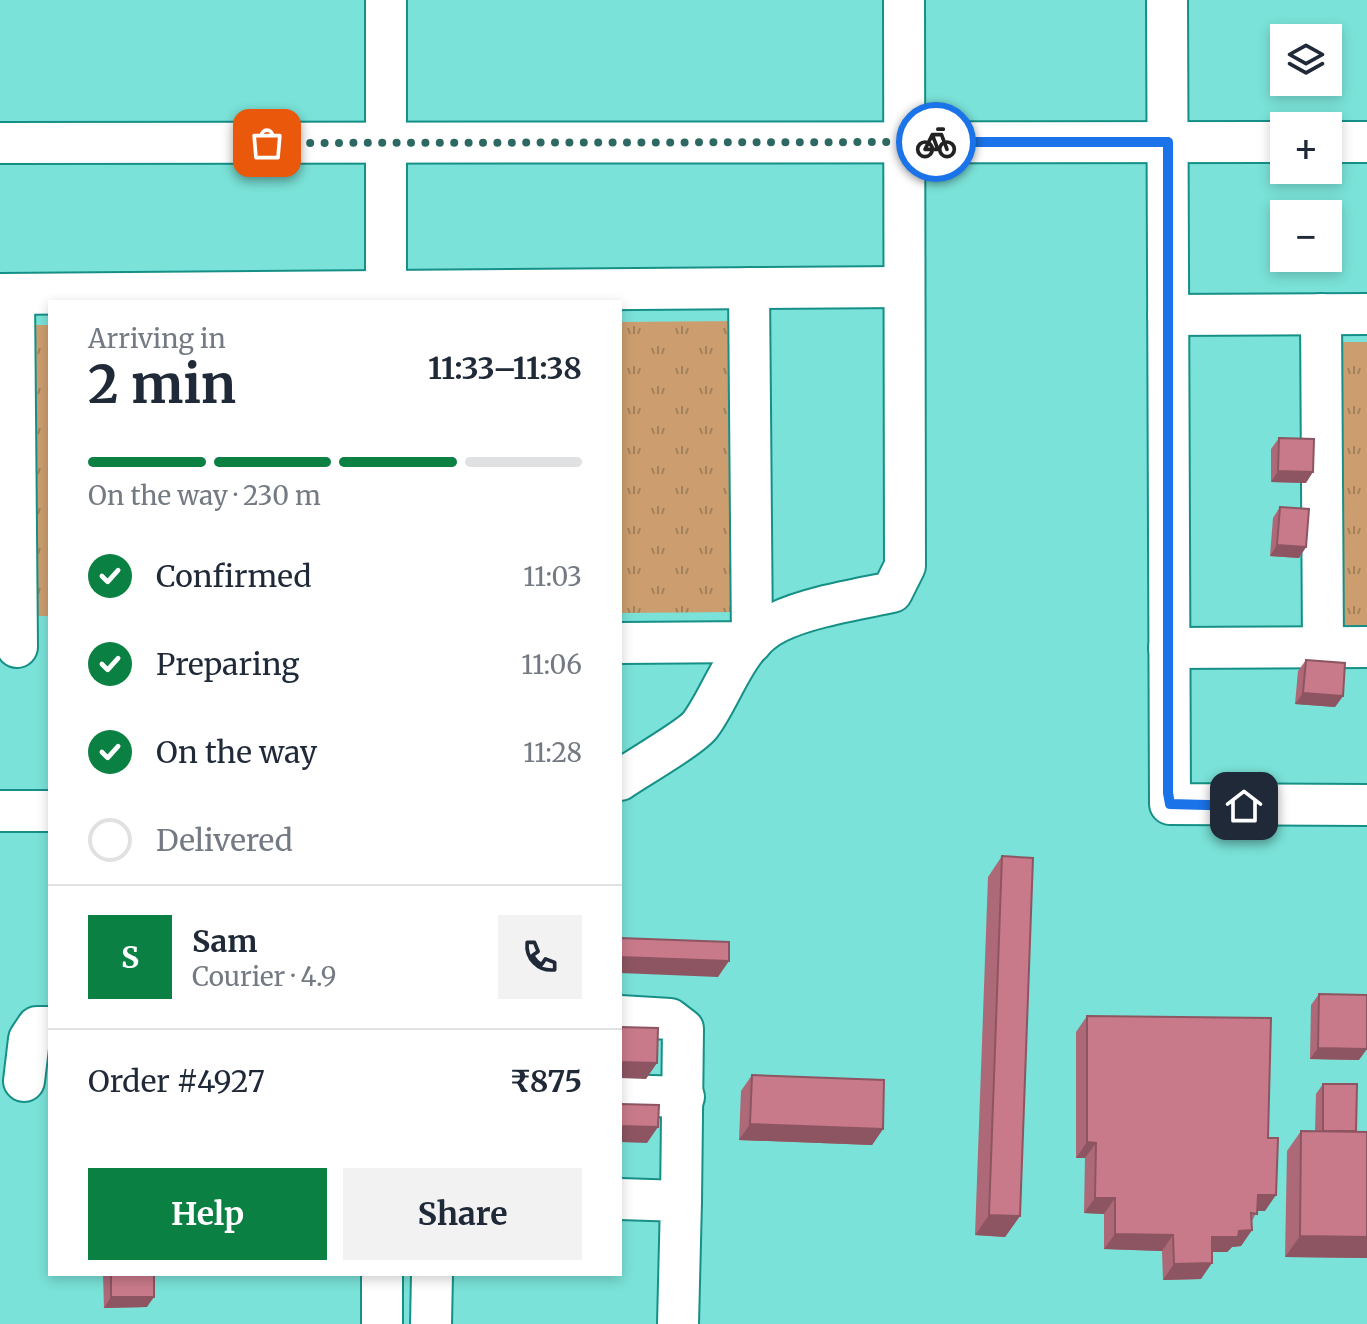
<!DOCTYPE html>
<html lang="en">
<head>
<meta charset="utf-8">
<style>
	:root { --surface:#fff; --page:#f2f2f3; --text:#1f2937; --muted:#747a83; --line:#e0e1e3; --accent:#0b8043 }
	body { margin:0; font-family:Merriweather,serif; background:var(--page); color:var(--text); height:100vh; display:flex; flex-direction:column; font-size:30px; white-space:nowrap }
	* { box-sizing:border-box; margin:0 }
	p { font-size:26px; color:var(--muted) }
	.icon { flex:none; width:44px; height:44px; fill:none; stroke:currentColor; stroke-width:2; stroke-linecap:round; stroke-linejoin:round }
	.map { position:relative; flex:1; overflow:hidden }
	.details { position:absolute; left:48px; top:300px; width:574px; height:976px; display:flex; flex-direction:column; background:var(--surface); border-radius:0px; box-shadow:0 4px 12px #0003 }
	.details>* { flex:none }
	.controls { position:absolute; left:1270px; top:24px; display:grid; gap:16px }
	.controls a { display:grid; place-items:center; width:72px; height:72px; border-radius:0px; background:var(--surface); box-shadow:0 4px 12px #0003; font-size:40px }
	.pin { position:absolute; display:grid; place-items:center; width:68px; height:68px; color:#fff; margin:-34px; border-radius:16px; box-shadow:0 4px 12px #0006 }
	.courier { position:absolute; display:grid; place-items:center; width:80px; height:80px; margin:-40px; border:6px solid #1a73e8; border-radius:50%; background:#fff; color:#222; box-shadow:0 2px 10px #0007 }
	.overview em { font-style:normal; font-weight:700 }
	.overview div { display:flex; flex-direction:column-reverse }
	.overview { display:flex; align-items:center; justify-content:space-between; height:136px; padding:0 40px }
	h1 { font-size:52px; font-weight:700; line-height:60px }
	.bar { display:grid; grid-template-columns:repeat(4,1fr); gap:12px 8px; align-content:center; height:96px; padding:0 40px }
	.bar i { height:10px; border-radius:6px; background:var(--line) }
	.bar .on { background:var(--accent) }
	.bar p { grid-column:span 4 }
	.line { display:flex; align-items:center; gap:20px; padding:0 40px; border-top:2px solid var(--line) }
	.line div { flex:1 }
	.round { display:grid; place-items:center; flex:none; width:84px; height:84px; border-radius:0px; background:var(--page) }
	ol { padding:0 40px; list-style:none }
	li { display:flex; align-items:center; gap:24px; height:88px }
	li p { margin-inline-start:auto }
	li .icon { padding:8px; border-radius:50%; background:var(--accent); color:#fff; stroke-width:4 }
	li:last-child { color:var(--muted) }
	li i { width:44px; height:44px; border:4px solid var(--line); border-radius:50% }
	.primary-button { display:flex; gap:16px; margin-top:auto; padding:16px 40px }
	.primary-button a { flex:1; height:92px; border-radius:0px; background:var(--accent); color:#fff; font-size:32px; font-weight:700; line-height:92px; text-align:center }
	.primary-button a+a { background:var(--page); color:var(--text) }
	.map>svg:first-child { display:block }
	.park { fill:url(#park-tufts) }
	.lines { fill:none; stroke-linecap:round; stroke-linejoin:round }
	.minor-casing { stroke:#169087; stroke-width:44 }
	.minor { stroke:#fff; stroke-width:40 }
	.wall { fill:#ad6977 }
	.shaded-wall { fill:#8d5561 }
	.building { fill:#c97a8a; stroke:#8d5561; stroke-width:2 }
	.done { stroke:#2d6863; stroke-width:8; stroke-dasharray:0 14.4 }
	.route { stroke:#1a73e8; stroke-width:10 }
</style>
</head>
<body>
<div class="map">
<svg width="1367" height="1324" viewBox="0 0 1367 1324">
	<defs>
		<pattern id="park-tufts" width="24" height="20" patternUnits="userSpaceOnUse" patternTransform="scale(2)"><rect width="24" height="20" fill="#cc9e6f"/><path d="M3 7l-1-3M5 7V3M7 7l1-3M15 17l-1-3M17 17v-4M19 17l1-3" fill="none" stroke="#a3815b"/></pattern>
	</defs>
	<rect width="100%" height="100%" fill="#7ae2d8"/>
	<g class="park">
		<polygon points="737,321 739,612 620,613 620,322"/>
		<polygon points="28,325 50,325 50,616 30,616"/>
		<polygon points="1337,342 1367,342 1367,634 1339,634"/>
	</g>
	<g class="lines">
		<defs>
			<g id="minor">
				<polyline points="386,0 386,302"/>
				<polyline points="1167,0 1170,804 1367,805"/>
				<polyline points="1328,142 1367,142"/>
				<polyline points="0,143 1284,142"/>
				<polyline points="0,294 904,287"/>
				<polyline points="14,294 17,647"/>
				<polyline points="1321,314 1323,647"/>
				<polyline points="1168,315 1367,314"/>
				<polyline points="620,643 752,642 749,288"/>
				<polyline points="1169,648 1367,647"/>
				<path d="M620,780c16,-11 73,-44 81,-56 25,-35 35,-82 77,-102 30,-15 81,-23 114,-30l13,-26 -1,-566"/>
				<polyline points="0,811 50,811"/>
				<polyline points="620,1016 670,1019 683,1029 681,1201"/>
				<polyline points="24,1081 29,1039 37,1027 50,1027"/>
				<polyline points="620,1095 684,1097"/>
				<polyline points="620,1199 681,1201 678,1324"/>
				<polyline points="382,1324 382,1274"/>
				<polyline points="431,1324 432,1274"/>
			</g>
		</defs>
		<use href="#minor" class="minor-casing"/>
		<use href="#minor" class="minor"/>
	</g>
	<g class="wall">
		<polygon points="1279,438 1306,483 1271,482 1271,449"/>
		<polygon points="1280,507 1306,547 1299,558 1270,556 1273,518"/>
		<polygon points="1306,660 1343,696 1335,707 1295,704 1298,671"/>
		<polygon points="1002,856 1020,1216 1005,1237 975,1235 988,877"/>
		<polygon points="1319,994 1359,1060 1310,1059 1311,1005"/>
		<polygon points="1087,1016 1265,1211 1257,1211 1252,1221 1252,1230 1241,1246 1232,1247 1227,1252 1212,1252 1201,1279 1163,1280 1162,1251 1104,1249 1104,1214 1084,1213 1085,1158 1076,1158 1076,1032"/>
		<polygon points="752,1075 883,1129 872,1145 739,1140 741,1091"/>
		<polygon points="1323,1084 1356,1131 1367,1132 1367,1258 1285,1257 1287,1151 1301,1131 1315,1131 1316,1094"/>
		<polygon points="103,1274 154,1274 147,1307 104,1308"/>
	</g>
	<g class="shaded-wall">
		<polygon points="1278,471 1313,472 1306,483 1271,482"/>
		<polygon points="1277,545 1306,547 1299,558 1270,556"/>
		<polygon points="1303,693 1343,696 1335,707 1295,704"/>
		<polygon points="620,957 729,961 718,977 620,973"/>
		<polygon points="1318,1048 1367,1049 1359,1060 1310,1059"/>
		<polygon points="620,1062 657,1063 646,1079 620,1078"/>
		<polygon points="750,1124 883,1129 872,1145 739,1140"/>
		<polygon points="620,1126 658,1127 647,1143 620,1142"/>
		<polygon points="1087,1142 1096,1143 1085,1158 1076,1158"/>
		<polygon points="1258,1195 1276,1195 1265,1211 1247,1211"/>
		<polygon points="1095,1198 1115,1198 1104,1214 1084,1213"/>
		<polygon points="989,1215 1020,1216 1005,1237 975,1235"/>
		<polygon points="1252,1230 1241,1246 1232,1247 1227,1252 1200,1252 1212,1237 1239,1231"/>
		<polygon points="1115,1234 1173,1235 1162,1251 1104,1249"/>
		<polygon points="1300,1236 1367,1237 1367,1258 1285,1257"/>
		<polygon points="1212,1263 1201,1279 1163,1280 1174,1264"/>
		<polygon points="111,1297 154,1297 147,1307 104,1308"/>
	</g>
	<g class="building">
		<polygon points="1279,438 1314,439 1313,472 1278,471"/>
		<polygon points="1280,507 1309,509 1306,547 1277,545"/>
		<polygon points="1306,660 1345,663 1343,696 1303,693"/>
		<polygon points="1002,856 1033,858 1020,1216 989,1215"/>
		<polygon points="620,938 729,942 729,961 620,957"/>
		<polygon points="1319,994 1367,995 1367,1049 1318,1048"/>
		<polygon points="1087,1016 1271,1018 1268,1138 1278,1138 1276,1195 1258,1195 1257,1214 1251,1213 1252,1230 1239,1231 1238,1237 1212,1237 1212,1263 1174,1264 1173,1235 1115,1234 1115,1198 1095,1198 1096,1143 1087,1142"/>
		<polygon points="620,1027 658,1028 657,1063 620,1062"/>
		<polygon points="752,1075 884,1080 883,1129 750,1124"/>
		<polygon points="1323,1084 1357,1084 1356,1131 1323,1131"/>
		<polygon points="620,1104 659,1105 658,1127 620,1126"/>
		<polygon points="1301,1131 1367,1132 1367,1237 1300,1236"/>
		<rect x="111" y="1274" width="43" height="23"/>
	</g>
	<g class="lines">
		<polyline class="done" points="267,143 936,142"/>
		<polyline class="route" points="936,142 1168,142 1168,793 1170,804 1244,806"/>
	</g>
</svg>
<div class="controls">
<a><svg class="icon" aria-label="layers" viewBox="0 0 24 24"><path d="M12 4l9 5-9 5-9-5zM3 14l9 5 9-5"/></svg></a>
<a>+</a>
<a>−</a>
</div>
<div class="pin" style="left:267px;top:143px;background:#ea580c"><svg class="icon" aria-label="bag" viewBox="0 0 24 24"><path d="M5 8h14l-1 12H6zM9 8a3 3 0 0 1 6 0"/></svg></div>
<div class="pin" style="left:1244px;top:806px;background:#1f2937"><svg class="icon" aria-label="home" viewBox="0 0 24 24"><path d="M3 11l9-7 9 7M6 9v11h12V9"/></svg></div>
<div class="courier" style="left:936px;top:142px"><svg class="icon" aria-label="bike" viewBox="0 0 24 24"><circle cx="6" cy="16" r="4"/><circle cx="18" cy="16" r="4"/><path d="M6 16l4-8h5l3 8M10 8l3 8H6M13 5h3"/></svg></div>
<section class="details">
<div class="overview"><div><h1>2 min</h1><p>Arriving in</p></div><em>11:33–11:38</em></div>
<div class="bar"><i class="on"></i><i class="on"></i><i class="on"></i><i></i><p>On the way · 230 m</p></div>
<ol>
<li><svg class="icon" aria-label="check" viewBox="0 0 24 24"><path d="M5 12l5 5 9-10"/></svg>Confirmed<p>11:03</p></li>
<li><svg class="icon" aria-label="check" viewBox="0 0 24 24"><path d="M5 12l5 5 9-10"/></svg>Preparing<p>11:06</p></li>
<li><svg class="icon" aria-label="check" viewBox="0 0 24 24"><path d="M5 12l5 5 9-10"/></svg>On the way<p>11:28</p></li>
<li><i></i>Delivered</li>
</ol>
<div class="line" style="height:144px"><b class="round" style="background:var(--accent);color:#fff">S</b><div><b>Sam</b><p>Courier · 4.9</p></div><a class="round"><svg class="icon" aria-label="phone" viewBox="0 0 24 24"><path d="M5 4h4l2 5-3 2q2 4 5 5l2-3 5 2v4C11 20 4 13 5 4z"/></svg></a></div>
<div class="line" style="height:104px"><div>Order #4927</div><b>₹875</b></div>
<div class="primary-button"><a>Help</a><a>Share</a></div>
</section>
</div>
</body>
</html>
